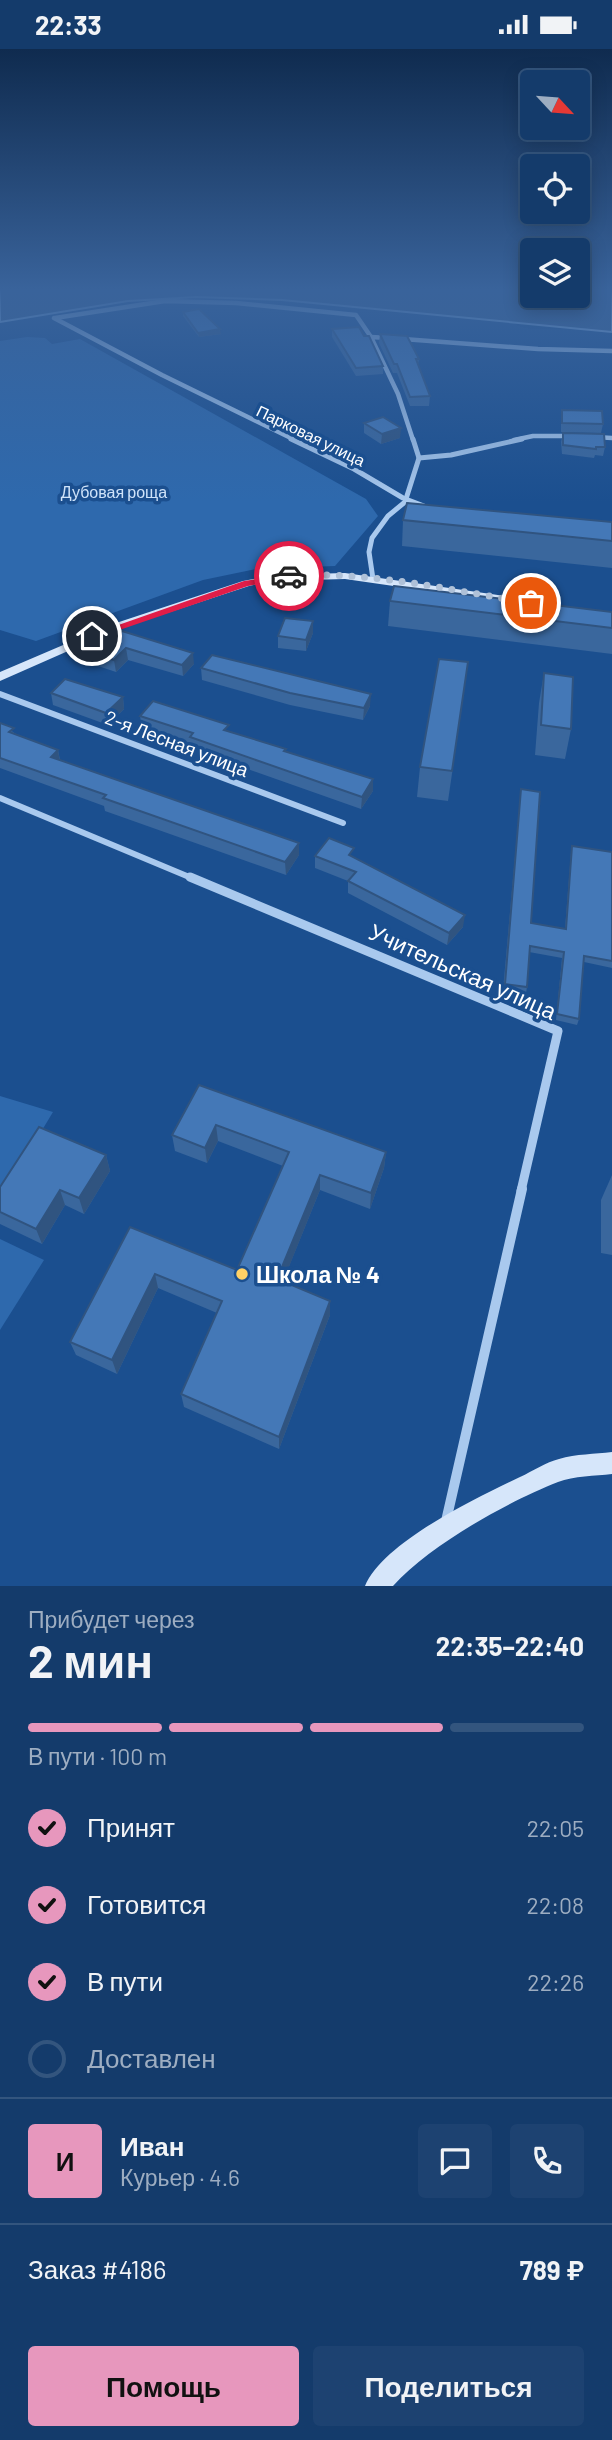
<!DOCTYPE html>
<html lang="ru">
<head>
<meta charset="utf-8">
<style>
	:root { --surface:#143b6b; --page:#1d4271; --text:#f1f3f6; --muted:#9dadc1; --line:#33557e; --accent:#e797bd }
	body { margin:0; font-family:Barlow,sans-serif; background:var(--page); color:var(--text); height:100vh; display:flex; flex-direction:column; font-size:26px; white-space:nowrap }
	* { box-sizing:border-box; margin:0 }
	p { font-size:23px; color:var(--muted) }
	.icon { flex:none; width:38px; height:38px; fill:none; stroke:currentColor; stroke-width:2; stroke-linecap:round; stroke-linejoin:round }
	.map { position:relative; height:1537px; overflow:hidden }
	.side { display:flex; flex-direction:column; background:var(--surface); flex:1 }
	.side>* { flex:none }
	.needle { width:46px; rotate:116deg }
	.tools { position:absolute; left:520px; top:21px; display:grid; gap:14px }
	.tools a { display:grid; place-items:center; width:70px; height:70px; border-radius:7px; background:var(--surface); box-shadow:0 4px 18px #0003,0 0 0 2px var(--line); font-size:35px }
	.pin { position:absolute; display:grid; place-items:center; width:60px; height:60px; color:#fff; margin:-30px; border:4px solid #fff; border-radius:50%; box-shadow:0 2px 7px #0007 }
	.courier { position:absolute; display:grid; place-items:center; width:70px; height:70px; margin:-35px; border:5px solid #e11d48; border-radius:50%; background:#fff; color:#222; box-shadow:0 2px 9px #0007 }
	.overview em { font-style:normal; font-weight:700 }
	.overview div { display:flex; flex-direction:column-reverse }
	.overview { display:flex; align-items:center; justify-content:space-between; height:119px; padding:0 28px }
	h1 { font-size:46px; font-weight:700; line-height:52px }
	.bar { display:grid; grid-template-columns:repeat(4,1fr); gap:10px 7px; align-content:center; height:84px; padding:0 28px }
	.bar i { height:9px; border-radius:5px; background:var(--line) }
	.bar .current { background:var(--accent) }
	.bar p { grid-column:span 4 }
	.line { display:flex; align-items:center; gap:18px; padding:0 28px; border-top:2px solid var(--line) }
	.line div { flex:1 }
	.round { display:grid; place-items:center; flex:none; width:74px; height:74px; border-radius:7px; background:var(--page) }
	ol { padding:0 28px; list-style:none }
	li { display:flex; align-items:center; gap:21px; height:77px }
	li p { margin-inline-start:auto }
	li .icon { padding:7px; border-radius:50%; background:var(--accent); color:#111; stroke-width:4 }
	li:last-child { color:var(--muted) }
	li i { width:38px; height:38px; border:4px solid var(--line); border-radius:50% }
	.button { display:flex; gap:14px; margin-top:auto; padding:14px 28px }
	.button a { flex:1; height:80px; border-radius:7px; background:var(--accent); color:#111; font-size:28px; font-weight:700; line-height:80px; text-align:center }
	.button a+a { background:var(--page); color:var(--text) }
	.status { display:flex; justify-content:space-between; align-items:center; height:49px; padding:0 35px; background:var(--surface); direction:ltr }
	.status svg { height:19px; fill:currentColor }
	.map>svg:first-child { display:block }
	.green { fill:#2e69ad }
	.water { fill:#3c6290; stroke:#9cc4f0; stroke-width:2 }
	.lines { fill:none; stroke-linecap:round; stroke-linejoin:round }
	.street-far4 { stroke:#a9c9ee; stroke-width:4.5 }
	.street-far3 { stroke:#a9c9ee; stroke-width:5 }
	.street-far2 { stroke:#a9c9ee; stroke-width:6 }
	.street-far1 { stroke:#a9c9ee; stroke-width:9 }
	.street { stroke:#a9c9ee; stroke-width:10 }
	.secondary { fill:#d6e6fa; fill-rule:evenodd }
	.wall { fill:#3a679d }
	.shaded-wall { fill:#305480 }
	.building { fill:#4478b7; stroke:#305480; stroke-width:2 }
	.route { fill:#e11d48 }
	.done { stroke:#afc1d8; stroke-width:7; stroke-dasharray:0 12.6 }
	.poi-dot { fill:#ffd166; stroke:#1b4f8f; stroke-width:2.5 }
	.labels { text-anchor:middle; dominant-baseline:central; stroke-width:7; stroke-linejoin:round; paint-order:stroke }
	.far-street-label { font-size:16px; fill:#fff; stroke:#1b4f8f }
	.far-park-label { font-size:16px; fill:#cfe3fa; stroke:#1b4f8f }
	.street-label { font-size:19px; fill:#fff; stroke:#1b4f8f }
	.near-street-label { font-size:23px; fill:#fff; stroke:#1b4f8f }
	.near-poi-label { font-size:23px; font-weight:bold; fill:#fff; stroke:#1b4f8f; text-anchor:start }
</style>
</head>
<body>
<div class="status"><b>22:33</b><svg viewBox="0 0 49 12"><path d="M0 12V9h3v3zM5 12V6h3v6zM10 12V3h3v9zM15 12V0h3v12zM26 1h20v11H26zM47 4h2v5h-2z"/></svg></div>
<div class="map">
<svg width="612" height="1537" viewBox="0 0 612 1537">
	<rect width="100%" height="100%" fill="#1b4f8f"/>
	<g class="green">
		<polygon points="27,288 45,289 52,295 80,290 366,450 378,467 335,517 256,520 203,531 36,592 0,581 0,292"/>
		<polygon points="0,1047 53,1063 0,1151"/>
		<polygon points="0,1190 44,1211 0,1281"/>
	</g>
	<polygon class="water" points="0,238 532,238 532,247 578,247 578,238 612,238 612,283 282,251 196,248 128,252 0,273"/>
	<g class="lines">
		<g class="street-far4">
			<polyline points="54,269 162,326 295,391"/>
			<polyline points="55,269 165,252 236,254 356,266 371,288"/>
			<polyline points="388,289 371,288 398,345 413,391"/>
			<polyline points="403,290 538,300 612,302"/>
			<polyline points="595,388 612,389"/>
			<polyline points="514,391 533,387 569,387"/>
		</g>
		<g class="street-far3">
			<polyline points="291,390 354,420 403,449 424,457"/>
			<polyline points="419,409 451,406 522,390"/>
			<polyline points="373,530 369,503 372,489 388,467 405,453 419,409 413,390"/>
		</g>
		<g class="street-far2">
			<polyline points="0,645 343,774"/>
			<polyline points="0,749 194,830"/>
		</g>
		<polyline class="street-far1" points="190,828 558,982 521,1142"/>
		<polyline class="street" points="446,1472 522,1140"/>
		<g class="secondary">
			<polygon points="345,524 525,550 531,553 525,556 345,530 273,532 249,537 118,580 0,632 0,623 110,576 243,532 273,526"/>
			<path d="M612,1403v22c-17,2 -38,2 -54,8 -51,20 -128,63 -165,104h-28c18,-44 113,-89 155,-109 13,-6 26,-15 39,-18 17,-5 36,-5 53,-7z"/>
		</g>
	</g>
	<g class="wall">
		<polygon points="183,263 221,285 199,288 183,267"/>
		<polygon points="332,280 364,287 383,317 383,325 356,327 332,288"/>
		<polygon points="380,285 419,310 418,316 430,347 429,357 410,357 397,324 393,324 379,294"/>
		<polygon points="562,361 603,375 601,384 561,383 561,369"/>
		<polygon points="364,374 400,389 381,395 364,384"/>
		<polygon points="563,384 605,398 603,407 595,406 594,409 562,405 561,393"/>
		<polygon points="403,471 612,473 612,519 402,497"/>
		<polygon points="390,552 612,563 612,605 388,577"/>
		<polygon points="313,572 313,584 306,602 278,599 278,587"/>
		<polygon points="115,589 194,615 183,627 128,611 116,623 89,614 86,602"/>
		<polygon points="201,619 370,657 363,671 290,656 202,631"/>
		<polygon points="544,624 571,680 565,710 535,706 539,654"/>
		<polygon points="464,643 448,752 417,748 420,718"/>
		<polygon points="51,644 123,648 124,660 108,676 53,656"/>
		<polygon points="140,667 229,682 286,703 373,742 361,760 191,700 190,695 142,679"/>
		<polygon points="0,674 16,685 58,701 60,711 299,806 286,826 105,762 104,757 0,719"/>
		<polygon points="521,740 531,874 565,880 571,803 572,797 612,803 612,919 584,913 579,970 577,976 556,971 562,909 529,903 527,938 526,944 503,941"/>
		<polygon points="315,807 354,808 463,878 447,896 348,844 348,832 315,819"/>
		<polygon points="199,1036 386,1103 384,1119 370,1160 320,1141 283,1232 330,1252 330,1266 279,1400 184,1358 181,1345 217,1264 158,1239 117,1325 76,1306 70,1293 130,1178 237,1221 283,1117 218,1092 207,1114 175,1102 172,1086"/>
		<polygon points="106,1106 110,1122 84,1165 65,1156 42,1195 0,1175 0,1138"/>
		<polygon points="612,1126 612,1206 601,1204 601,1151"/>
	</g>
	<g class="shaded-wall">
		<polygon points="220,280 221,285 199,288 198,284"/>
		<polygon points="401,379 400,389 381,395 382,385"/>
		<polygon points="313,572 313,584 306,602 306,591"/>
		<polygon points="126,599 128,611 116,623 114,611"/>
		<polygon points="193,604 194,615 183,627 182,616"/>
		<polygon points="371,645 370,657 363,671 364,659"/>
		<polygon points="123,648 124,660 108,676 106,664"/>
		<polygon points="58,701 60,713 51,708"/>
		<polygon points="373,730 373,742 361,760 362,748"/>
		<polygon points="299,794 299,806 286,826 285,813"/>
		<polygon points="465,866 463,878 447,896 449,884"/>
		<polygon points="216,1076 218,1092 207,1114 205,1099"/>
		<polygon points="386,1103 384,1119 370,1160 371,1144"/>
		<polygon points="106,1106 110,1122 84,1165 79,1149"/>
		<polygon points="320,1126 320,1141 278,1245 277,1230"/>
		<polygon points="60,1141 65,1156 42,1195 36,1180"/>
		<polygon points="155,1225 158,1239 117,1325 112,1311"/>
		<polygon points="330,1252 330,1266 279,1400 279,1388"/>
	</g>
	<g class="building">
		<polygon points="199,260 220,280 198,284 183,263"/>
		<polygon points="359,278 364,287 369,287 383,317 356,319 332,280"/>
		<polygon points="380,285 407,287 419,310 416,310 430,347 410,348 397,315 394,315"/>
		<polygon points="562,361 602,362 603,375 562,374"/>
		<polygon points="383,368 401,379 382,385 364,374"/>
		<polygon points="563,384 604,385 605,398 596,398 596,400 563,396"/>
		<polygon points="407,454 612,473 612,492 403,471"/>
		<polygon points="394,537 612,563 612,579 390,552"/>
		<polygon points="285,569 313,572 306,591 278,587"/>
		<polygon points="122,582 193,604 182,616 126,599 114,611 86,602 105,585 115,589"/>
		<polygon points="212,606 371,645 364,659 290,644 201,619"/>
		<polygon points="439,610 468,613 452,722 420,718"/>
		<polygon points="544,624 573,628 571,680 541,676"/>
		<polygon points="65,630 123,648 106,664 51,644"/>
		<polygon points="153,652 229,676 224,681 286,700 284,702 373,730 362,748 190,688 193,684 140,667"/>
		<polygon points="0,674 14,679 9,683 58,701 51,708 299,794 285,813 103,749 106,746 0,709"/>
		<polygon points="521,740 540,743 531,874 566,880 572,797 612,803 612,912 584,907 579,970 557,965 564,903 530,897 527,938 505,935"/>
		<polygon points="329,789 354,799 349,806 465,866 449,884 348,832 356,823 315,807"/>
		<polygon points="199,1036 386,1103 371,1144 320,1126 277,1230 330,1252 279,1388 181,1345 222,1252 155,1225 112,1311 70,1293 130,1178 237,1221 289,1103 216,1076 205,1099 172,1086"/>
		<polygon points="39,1078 106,1106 79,1149 60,1141 36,1180 0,1163 0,1138"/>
	</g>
	<linearGradient id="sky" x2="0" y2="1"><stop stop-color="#0f2b4f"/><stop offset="0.53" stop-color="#39639b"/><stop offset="1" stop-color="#39639b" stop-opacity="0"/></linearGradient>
	<rect width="612" height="453" fill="url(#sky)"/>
	<polygon class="route" points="289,525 292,526 292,529 248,537 96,589 87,587 244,532"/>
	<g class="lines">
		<path class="done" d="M289,527c80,-6 163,15 242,27"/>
	</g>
	<circle class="poi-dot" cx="242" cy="1225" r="7"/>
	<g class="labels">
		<g class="far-street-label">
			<text transform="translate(311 386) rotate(26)">Парковая улица</text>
		</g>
		<g class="far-park-label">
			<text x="114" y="442">Дубовая роща</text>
		</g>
		<g class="street-label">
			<text transform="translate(177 694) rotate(21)">2-я Лесная улица</text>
		</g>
		<g class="near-street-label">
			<text transform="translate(463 922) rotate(24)">Учительская улица</text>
		</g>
		<g class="near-poi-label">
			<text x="256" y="1225">Школа № 4</text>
		</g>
	</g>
</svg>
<div class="tools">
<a><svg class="needle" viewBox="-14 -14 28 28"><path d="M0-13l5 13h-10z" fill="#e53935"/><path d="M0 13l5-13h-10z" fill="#9dadc1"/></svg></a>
<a><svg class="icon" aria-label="locate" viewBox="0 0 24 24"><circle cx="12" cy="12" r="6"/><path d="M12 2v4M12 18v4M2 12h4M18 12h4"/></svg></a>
<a><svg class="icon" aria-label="layers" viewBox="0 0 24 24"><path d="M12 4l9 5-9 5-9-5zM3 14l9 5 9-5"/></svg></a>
</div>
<div class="pin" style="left:531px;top:554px;background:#ea580c"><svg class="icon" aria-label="bag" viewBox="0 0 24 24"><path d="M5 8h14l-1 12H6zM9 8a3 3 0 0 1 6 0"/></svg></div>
<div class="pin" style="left:92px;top:587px;background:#1f2937"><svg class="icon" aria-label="home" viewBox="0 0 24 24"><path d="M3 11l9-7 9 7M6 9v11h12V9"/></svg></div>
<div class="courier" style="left:289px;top:527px"><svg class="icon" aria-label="car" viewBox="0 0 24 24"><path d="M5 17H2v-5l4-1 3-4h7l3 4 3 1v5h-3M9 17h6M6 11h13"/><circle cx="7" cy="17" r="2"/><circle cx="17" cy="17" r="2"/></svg></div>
</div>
<section class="side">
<div class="overview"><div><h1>2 мин</h1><p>Прибудет через</p></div><em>22:35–22:40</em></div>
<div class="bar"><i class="current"></i><i class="current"></i><i class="current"></i><i></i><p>В пути · 100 m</p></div>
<ol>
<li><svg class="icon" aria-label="check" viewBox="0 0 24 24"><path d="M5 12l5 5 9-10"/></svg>Принят<p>22:05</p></li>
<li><svg class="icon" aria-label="check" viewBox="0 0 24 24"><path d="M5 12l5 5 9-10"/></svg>Готовится<p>22:08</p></li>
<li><svg class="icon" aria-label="check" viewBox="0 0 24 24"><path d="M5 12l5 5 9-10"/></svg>В пути<p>22:26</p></li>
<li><i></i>Доставлен</li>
</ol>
<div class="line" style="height:126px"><b class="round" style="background:var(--accent);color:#111">И</b><div><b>Иван</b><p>Курьер · 4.6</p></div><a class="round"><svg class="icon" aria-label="chat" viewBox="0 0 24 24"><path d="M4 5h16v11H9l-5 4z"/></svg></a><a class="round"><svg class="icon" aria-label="phone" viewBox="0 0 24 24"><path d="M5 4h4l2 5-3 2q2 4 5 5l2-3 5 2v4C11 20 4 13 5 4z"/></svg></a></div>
<div class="line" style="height:91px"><div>Заказ #4186</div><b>789 ₽</b></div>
<div class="button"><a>Помощь</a><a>Поделиться</a></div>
</section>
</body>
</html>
